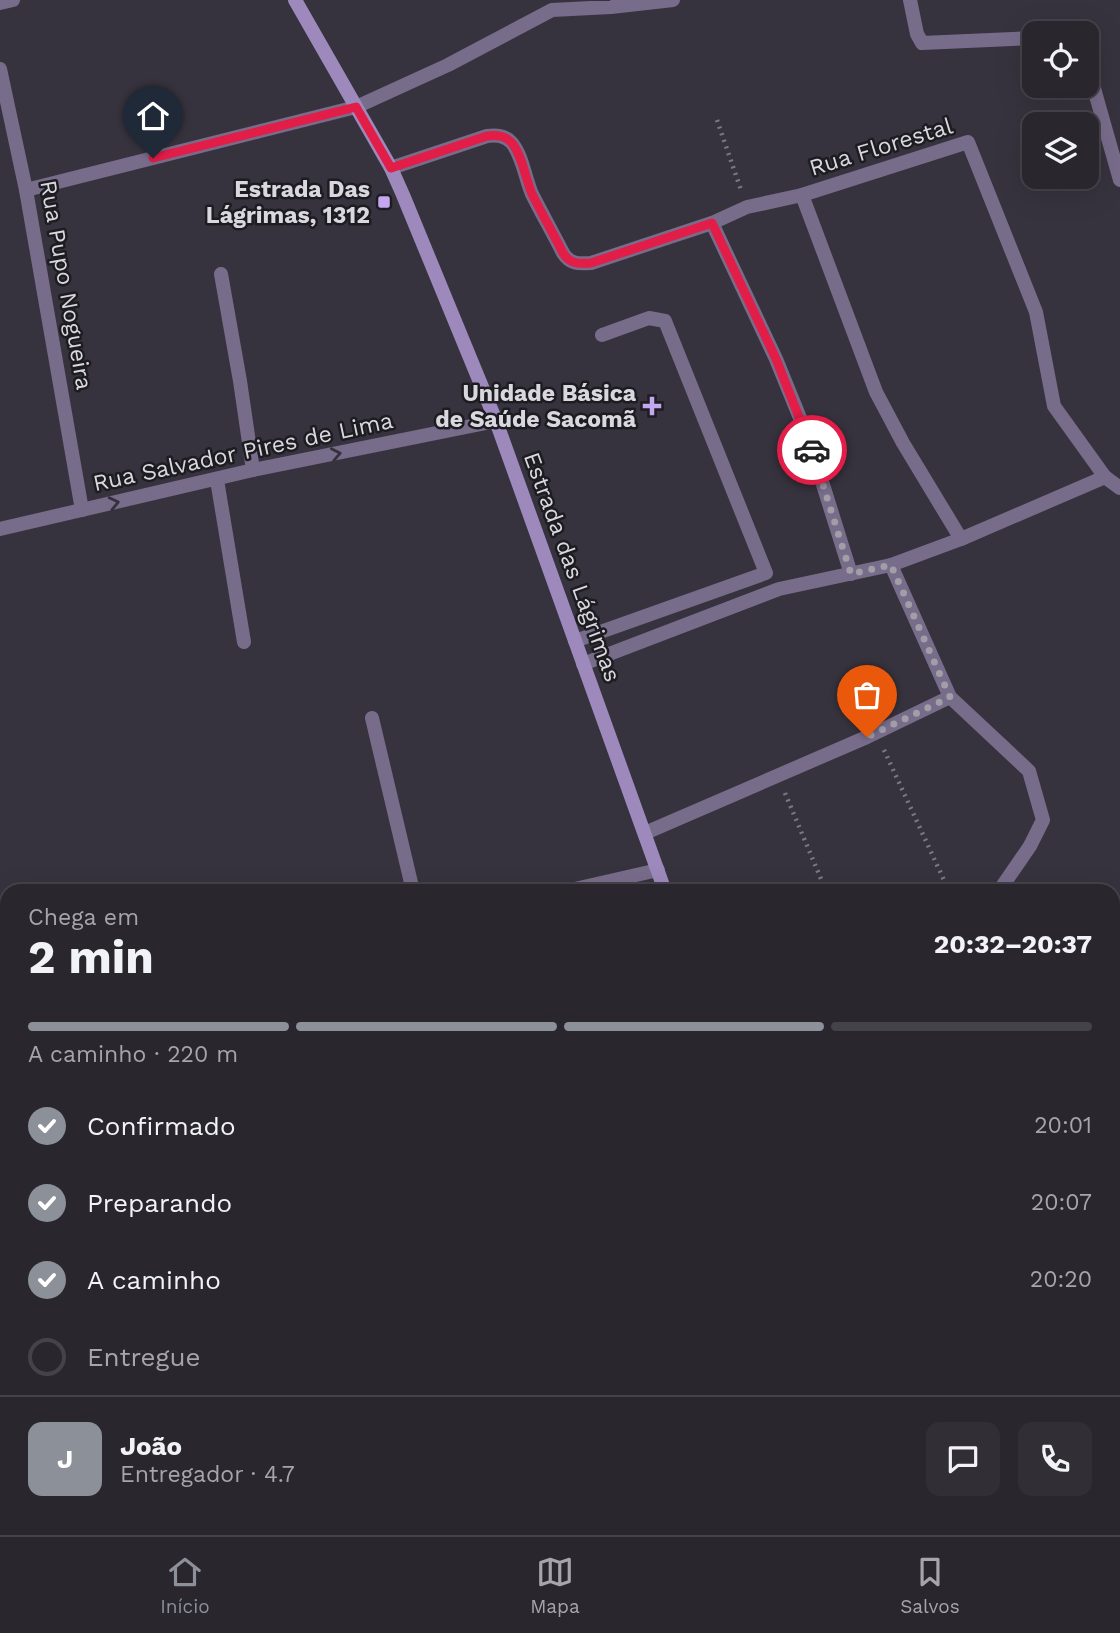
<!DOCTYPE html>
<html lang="pt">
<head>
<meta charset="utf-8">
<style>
	:root { --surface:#29262e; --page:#312e36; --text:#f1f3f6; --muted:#a5a5aa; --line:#45434a; --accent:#8c9099 }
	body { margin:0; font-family:"Work Sans",sans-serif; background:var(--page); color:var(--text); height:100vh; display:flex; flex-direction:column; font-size:26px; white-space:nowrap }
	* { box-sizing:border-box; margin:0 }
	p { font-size:23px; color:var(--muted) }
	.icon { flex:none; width:38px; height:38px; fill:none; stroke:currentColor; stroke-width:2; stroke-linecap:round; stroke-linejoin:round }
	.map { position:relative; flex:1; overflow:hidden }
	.drawer { position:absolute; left:0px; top:884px; width:1120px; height:653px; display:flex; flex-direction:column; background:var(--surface); border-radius:21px 21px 0 0; box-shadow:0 7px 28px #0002,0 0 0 2px var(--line) }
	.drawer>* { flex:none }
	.tools { position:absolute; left:1022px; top:21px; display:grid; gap:14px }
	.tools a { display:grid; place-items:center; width:77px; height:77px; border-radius:14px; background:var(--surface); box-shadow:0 7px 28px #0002,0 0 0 2px var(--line); font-size:35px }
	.pin { position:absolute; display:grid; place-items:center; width:60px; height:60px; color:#fff; margin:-72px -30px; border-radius:50% 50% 50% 0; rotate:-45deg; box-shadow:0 0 7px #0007 }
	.pin .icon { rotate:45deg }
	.courier { position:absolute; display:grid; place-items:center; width:70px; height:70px; margin:-35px; border:5px solid #e11d48; border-radius:50%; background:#fff; color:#222; box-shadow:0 2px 9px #0007 }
	.overview em { font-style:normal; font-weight:700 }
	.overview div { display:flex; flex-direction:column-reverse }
	.overview { display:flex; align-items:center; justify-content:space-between; height:119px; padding:0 28px }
	h1 { font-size:46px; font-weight:700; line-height:52px }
	.bar { display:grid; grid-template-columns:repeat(4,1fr); gap:10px 7px; align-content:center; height:84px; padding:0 28px }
	.bar i { height:9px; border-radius:5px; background:var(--line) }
	.bar .current { background:var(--accent) }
	.bar p { grid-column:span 4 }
	.line { display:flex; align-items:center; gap:18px; padding:0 28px; border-top:2px solid var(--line) }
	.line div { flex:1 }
	.round { display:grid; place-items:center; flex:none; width:74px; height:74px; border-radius:14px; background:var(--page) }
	ol { padding:0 28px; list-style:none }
	li { display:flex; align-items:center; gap:21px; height:77px }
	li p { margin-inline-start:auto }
	li .icon { padding:7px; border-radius:50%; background:var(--accent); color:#fff; stroke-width:4 }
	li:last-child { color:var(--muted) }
	li i { width:38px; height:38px; border:4px solid var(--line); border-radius:50% }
	.menu { display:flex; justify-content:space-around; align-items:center; height:98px; border-top:2px solid var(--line); background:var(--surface); font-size:19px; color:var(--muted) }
	.menu a { display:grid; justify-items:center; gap:4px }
	.menu .current { color:var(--accent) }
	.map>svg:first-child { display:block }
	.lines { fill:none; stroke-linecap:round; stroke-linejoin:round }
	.path { stroke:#7b7881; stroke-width:4.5; stroke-dasharray:2 5; stroke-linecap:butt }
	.lane { stroke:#786c8b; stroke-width:14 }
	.street { stroke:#786c8b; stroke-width:14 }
	.secondary { stroke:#9d89bc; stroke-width:14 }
	.oneway { stroke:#34303c }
	.done { stroke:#a19ea7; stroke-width:7; stroke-dasharray:0 12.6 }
	.route { stroke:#e11d48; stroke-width:9 }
	.poi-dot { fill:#c4a7f1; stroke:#1d1c21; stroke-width:2.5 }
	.labels { text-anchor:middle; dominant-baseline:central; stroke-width:5; stroke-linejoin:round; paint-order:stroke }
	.street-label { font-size:23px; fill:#dad8df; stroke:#1d1c21 }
	.poi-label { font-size:23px; font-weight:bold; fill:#dad8df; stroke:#1d1c21; text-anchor:end }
</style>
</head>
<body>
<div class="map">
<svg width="1120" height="1535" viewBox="0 0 1120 1535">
	<rect width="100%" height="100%" fill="#37333e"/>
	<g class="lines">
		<g class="path">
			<polyline points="717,120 741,190"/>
			<polyline points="884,750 949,891"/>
			<polyline points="785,793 826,891"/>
			<polyline points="1113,1305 1120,1303"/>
		</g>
		<g class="lane">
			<polyline points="217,480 244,642"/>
			<polyline points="575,641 766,573 665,321 649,318 602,335"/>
			<polyline points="372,718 413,891"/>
		</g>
		<g class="street">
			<polyline points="910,0 917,34 922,43 1034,38"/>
			<polyline points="0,3 13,0"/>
			<polyline points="0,69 26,190 82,510"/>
			<polyline points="1087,70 1093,85 1120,180"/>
			<path d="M391,168l96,-32c9,-1 18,-1 25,7 11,14 13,35 20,51 10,20 21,39 31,59 7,11 15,11 28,10l121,-40 35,-16 55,-12 74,197 27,51 58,96"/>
			<polyline points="26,190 356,107 448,65 552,10 611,7 673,0"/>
			<polyline points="802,195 968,142 1036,312 1054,406 1105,477 1120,488"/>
			<polyline points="712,223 776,359 809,440 851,574"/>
			<polyline points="221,274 240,381 253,470"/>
			<polyline points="0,529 253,470 496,421"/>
			<polyline points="891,565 950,697 1029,771 1043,820 1030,846 999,891"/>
			<polyline points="583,664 779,589 891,565 961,539 1105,477"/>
			<polyline points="645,833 867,737 950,697"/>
			<polyline points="566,891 658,870"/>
			<polyline points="0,1013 7,1012"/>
			<polyline points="1113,1142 1120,1140"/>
			<polyline points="0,1206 7,1225"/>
			<polyline points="1113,1474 1120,1472"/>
			<polyline points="123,1530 125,1535"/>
			<polyline points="536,1530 537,1535"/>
			<polyline points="1069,1530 1071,1535"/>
		</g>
		<g class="secondary">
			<polyline points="295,0 391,168 403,195 496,421 665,891"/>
			<polyline points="888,1530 890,1535"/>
		</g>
	</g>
	<defs><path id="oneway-chevron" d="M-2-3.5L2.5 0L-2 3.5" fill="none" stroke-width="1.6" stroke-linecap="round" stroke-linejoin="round" transform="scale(1.75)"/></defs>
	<g class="oneway">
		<use href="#oneway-chevron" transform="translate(336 454) rotate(-11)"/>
		<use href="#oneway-chevron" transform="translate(114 503) rotate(-13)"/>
	</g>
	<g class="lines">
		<polyline class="done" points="812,450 851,574 891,565 950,697 867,737"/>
		<path class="route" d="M153,158l203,-51 35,61 96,-32c9,-1 18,-1 25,7 11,14 13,35 20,51 10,20 21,39 31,59 7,11 15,11 28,10l121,-40 64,136 36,91"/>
	</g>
	<g class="poi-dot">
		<rect x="377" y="195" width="14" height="14" rx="3.5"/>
		<path d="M648.5 395.5h7v7h7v7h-7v7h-7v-7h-7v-7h7z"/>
	</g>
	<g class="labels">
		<g class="street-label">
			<text transform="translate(881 147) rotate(-17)">Rua Florestal</text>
			<text transform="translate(66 285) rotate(80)">Rua Pupo Nogueira</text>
			<text transform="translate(243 452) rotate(-12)">Rua Salvador Pires de Lima</text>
			<text transform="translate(572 567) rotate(70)">Estrada das Lágrimas</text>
		</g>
		<g class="poi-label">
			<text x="370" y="189">Estrada Das<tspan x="370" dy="26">Lágrimas, 1312</tspan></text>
			<text x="636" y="393">Unidade Básica<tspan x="636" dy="26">de Saúde Sacomã</tspan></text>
		</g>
	</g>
</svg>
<div class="tools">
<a><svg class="icon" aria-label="locate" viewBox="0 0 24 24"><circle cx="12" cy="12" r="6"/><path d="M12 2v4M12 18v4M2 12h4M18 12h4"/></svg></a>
<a><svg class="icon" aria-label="layers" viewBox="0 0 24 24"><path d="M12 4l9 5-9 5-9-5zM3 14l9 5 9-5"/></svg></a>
</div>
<div class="pin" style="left:867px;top:737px;background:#ea580c"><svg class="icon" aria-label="bag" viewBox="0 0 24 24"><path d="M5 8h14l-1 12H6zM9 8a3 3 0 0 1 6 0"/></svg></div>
<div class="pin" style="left:153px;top:158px;background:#1f2937"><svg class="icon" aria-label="home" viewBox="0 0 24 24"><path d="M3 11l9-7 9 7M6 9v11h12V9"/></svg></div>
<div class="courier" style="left:812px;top:450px"><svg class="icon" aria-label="car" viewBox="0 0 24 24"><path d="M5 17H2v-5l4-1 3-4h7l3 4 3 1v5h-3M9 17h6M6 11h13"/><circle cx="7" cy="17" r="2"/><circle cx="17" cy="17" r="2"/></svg></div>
<section class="drawer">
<div class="overview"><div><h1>2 min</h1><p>Chega em</p></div><em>20:32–20:37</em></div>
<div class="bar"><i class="current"></i><i class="current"></i><i class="current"></i><i></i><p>A caminho · 220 m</p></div>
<ol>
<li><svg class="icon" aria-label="check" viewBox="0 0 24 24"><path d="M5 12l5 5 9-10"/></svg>Confirmado<p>20:01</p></li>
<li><svg class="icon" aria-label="check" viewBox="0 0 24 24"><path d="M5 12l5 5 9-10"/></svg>Preparando<p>20:07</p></li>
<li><svg class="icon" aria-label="check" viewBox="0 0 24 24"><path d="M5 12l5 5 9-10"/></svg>A caminho<p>20:20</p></li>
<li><i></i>Entregue</li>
</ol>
<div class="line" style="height:126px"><b class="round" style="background:var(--accent);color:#fff">J</b><div><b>João</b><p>Entregador · 4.7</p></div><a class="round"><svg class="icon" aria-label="chat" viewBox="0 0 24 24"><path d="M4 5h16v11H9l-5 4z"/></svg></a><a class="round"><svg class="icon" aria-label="phone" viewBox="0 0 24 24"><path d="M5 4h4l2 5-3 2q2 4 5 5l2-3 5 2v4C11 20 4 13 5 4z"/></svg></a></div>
</section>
</div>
<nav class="menu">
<a class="current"><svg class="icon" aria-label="home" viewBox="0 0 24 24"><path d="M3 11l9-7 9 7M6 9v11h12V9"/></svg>Início</a>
<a><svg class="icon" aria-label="map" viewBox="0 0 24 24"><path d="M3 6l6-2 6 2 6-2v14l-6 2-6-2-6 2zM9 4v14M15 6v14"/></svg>Mapa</a>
<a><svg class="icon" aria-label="saved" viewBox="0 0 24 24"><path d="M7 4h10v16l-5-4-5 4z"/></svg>Salvos</a>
</nav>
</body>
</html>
